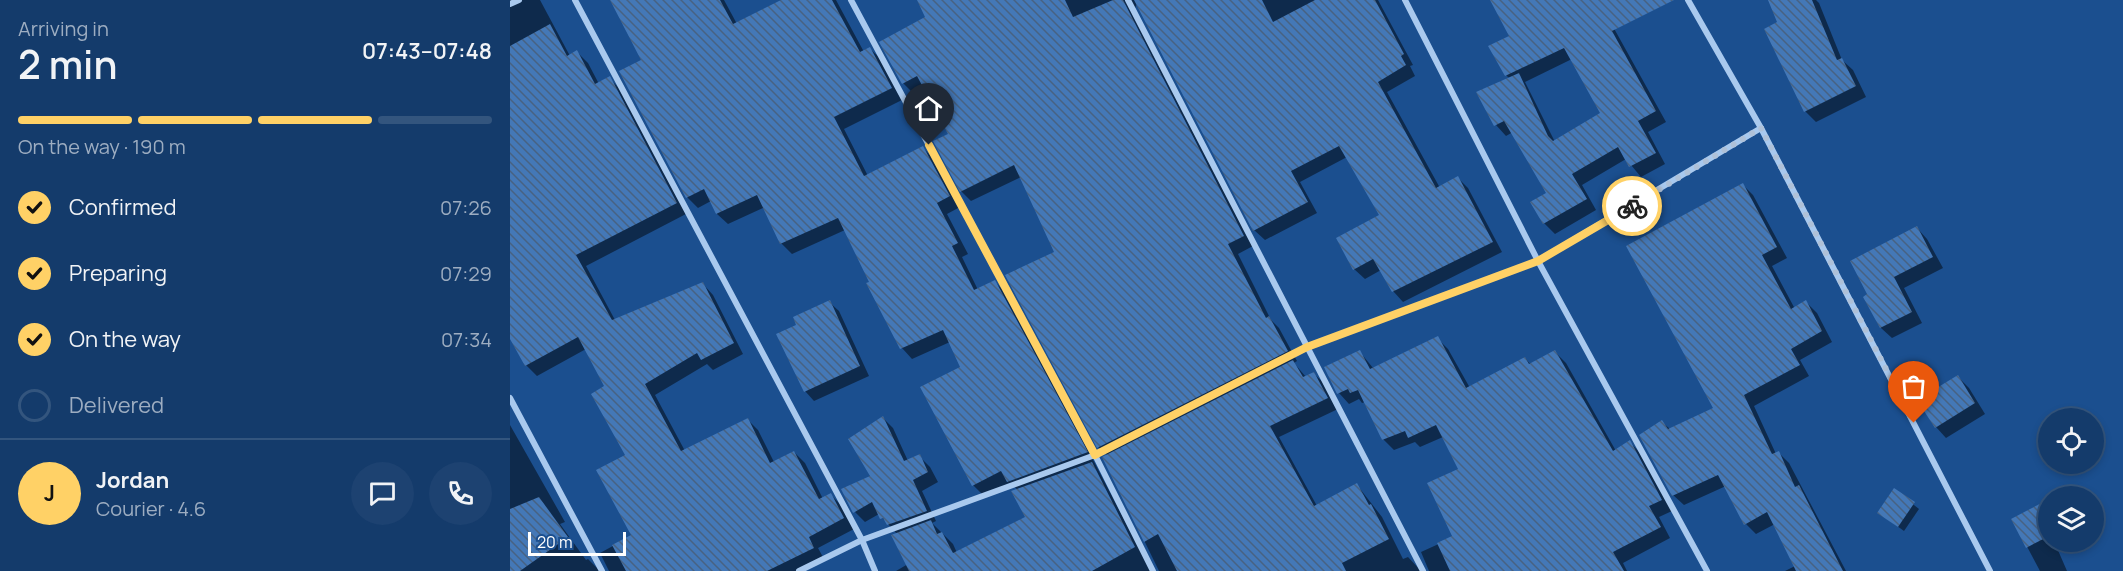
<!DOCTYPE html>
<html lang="en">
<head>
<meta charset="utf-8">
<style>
	:root { --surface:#143b6b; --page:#1d4271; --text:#f1f3f6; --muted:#9dadc1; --line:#33557e; --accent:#ffd166 }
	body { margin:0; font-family:Manrope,sans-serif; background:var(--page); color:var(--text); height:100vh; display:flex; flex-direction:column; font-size:22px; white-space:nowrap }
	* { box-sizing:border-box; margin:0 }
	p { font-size:20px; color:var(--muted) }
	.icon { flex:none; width:33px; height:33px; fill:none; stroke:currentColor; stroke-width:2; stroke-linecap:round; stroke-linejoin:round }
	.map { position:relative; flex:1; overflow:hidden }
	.drawer { display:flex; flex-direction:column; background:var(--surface); width:510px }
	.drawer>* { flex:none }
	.controls { position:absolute; left:1528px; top:408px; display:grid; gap:12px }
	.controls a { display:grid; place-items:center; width:66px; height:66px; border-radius:50%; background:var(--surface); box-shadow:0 3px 9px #0003,0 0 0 2px var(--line); font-size:30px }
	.scale { position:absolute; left:18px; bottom:15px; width:98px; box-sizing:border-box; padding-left:6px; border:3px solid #fff; border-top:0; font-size:16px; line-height:21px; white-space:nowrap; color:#fff; -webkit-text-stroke:4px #1b4f8f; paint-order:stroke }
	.pin { position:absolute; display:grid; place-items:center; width:51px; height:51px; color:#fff; margin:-62px -26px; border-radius:50% 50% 50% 0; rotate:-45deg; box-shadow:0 0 6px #0007 }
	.pin .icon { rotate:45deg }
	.courier { position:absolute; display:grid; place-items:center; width:60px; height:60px; margin:-30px; border:4px solid #ffd166; border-radius:50%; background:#fff; color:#222; box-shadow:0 2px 8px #0007 }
	.summary em { font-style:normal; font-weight:600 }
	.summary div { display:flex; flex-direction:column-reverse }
	.summary { display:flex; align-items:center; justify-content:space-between; height:102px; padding:0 18px }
	h1 { font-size:39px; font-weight:600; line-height:45px }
	.bar { display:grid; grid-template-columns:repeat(4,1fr); gap:9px 6px; align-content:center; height:72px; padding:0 18px }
	.bar i { height:8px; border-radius:4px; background:var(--line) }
	.bar .selected { background:var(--accent) }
	.bar p { grid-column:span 4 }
	.line { display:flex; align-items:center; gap:15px; padding:0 18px; border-top:2px solid var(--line) }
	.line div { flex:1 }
	.round { display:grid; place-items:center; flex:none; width:63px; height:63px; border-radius:32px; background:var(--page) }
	ol { padding:0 18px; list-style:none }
	li { display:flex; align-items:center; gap:18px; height:66px }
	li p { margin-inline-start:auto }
	li .icon { padding:6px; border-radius:50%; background:var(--accent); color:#111; stroke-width:4 }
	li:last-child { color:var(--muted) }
	li i { width:33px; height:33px; border:3px solid var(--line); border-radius:50% }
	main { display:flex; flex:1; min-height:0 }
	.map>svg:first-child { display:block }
	.shadow { fill:#0007; fill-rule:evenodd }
	.building { fill:url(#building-back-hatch) }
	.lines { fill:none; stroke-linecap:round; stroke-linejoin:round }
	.minor { stroke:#a9c9ee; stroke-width:6 }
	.done { stroke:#afc1d8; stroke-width:6; stroke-dasharray:0 10.8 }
	.route { stroke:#ffd166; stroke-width:8 }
</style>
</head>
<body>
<main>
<section class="drawer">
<div class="summary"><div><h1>2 min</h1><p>Arriving in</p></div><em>07:43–07:48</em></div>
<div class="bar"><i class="selected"></i><i class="selected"></i><i class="selected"></i><i></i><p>On the way · 190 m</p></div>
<ol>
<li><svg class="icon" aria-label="check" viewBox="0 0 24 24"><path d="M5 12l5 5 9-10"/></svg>Confirmed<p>07:26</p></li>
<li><svg class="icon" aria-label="check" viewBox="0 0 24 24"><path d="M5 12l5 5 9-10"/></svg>Preparing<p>07:29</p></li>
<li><svg class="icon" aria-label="check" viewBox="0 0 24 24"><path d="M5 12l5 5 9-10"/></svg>On the way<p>07:34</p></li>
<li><i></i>Delivered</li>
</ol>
<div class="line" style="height:108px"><b class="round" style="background:var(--accent);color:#111">J</b><div><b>Jordan</b><p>Courier · 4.6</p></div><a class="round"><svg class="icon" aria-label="chat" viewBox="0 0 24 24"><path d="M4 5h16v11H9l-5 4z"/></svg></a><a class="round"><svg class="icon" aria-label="phone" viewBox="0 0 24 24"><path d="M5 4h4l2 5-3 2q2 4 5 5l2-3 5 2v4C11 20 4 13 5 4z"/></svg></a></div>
</section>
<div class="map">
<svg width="1613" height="571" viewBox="0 0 1613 571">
	<defs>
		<pattern id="building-back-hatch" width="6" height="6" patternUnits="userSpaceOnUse" patternTransform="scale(1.5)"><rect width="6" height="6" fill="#4478b7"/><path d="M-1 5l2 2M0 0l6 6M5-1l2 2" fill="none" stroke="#486282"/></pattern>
	</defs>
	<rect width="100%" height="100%" fill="#1b4f8f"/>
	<g class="shadow">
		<polygon points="0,0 30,0 60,56 67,52 78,63 89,84 99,78 110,89 176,214 76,266 105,320 193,284 203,295 233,354 203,370 197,364 145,395 175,451 237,419 248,430 264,462 284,452 295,463 313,499 321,495 332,506 344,529 308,548 314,559 289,571 99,571 90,553 123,535 117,455 96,387 76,349 27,376 16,365 0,337"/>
		<polygon points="102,0 214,0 227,24 275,0 326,0 354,52 360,49 371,59 392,100 334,129 358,176 413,148 424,159 450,207 437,214 458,254 452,257 468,290 485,282 496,293 641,571 386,571 398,564 387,534 369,514 355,522 345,512 362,477 373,418 383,428 398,461 409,456 420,467 428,482 412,491 426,521 422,523 443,544 447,553 517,518 508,490 500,483 474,496 463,485 452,368 440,342 402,359 392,348 335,230 282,254 271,243 255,207 218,224 207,214 201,201 188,208 177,197 133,60"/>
		<polygon points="409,0 868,0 903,65 900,66 905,76 877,92 930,188 948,178 958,188 992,252 893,302 883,291 871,270 855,279 844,269 871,216 837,157 790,182 807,213 755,240 744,230 627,3 623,14 743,246 728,254 761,320 769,328 787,361 784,363 796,377 804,374 815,384 828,409 769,437 807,506 847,485 872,517 893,559 898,557 911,571 649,571 594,458 598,456 588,447 546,252 511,177 461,201 451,191 440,134 415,87 403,93 393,83 417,18"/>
		<path d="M981,0h96l24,23 55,99 -18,10 17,32 -24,13 -15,-18 -44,26 14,25 -41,24 -11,-11 4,-29 -35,-62 -7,4 -10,-11 14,-46 -4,-4 5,-38zM1062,59l30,55 -47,28 -30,-60z"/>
		<polygon points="1278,0 1306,0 1309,3 1332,60 1343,70 1356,97 1306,122 1295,111 1269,22"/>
		<polygon points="1233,185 1243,195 1277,258 1262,266 1285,309 1296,302 1307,313 1322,342 1290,360 1299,376 1244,406 1266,454 1269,453 1279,463 1336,571 1275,571 1285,566 1265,524 1246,534 1236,524 1216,486 1174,505 1163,495 1152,422 1160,429 1206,408"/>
		<polygon points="1407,228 1417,239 1433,268 1394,288 1412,323 1382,338 1371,328 1359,295"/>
		<polygon points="319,302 329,311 359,376 304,401 295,391 288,326"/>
		<polygon points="927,338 938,349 960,388 1015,358 1021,365 1045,352 1056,363 1106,451 1120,442 1130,453 1162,511 1149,517 1160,538 1113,563 1117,571 919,571 911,552 944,537 950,470 933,437 910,447 905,442 884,450 873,439 855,402 852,403 849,399 839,404 829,393 850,352 863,368"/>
		<polygon points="1448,377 1459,388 1475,414 1436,438 1426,427"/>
		<polygon points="0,425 55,522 50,524 76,560 78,559 90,571 0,571"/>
		<polygon points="1385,490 1409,509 1394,531 1369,513"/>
		<polygon points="1539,504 1539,542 1559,542 1547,548 1557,571 1530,571 1503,520"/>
	</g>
	<g class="building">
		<polygon points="100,0 210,0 223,24 271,0 322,0 350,52 360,47 382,88 324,117 354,176 413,146 440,196 427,203 448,243 442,246 464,290 485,280 578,452 497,482 491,471 462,486 410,387 450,367 433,330 390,349 356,283 359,282 328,218 270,244 247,195 206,214 194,189 176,198 109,71 131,60"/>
		<polygon points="407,0 555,0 563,17 603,0 613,0 734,236 718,244 756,318 759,316 778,351 587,448 495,275 544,252 504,165 450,192 423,141 438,134 407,76 392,84 369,42 415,17"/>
		<polygon points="624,0 752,0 763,22 805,0 865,0 894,54 891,56 896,65 868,82 926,188 948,176 983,242 882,292 863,259 843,270 826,238 869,215 829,146 781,171 798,202 743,231"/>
		<polygon points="980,0 1164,0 1102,31 1146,111 1128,121 1146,153 1119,167 1108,147 1062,174 1077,199 1033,224 1020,202 1036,193 994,121 984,126 966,92 1009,73 1038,136 1043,141 1090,113 1054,48 995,76 978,46 999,36"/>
		<polygon points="1258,0 1302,0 1327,60 1332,58 1346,86 1294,112 1254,29 1267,22"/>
		<polygon points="40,24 57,56 67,50 85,84 100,76 167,203 66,255 102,320 193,282 224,343 191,360 187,353 135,384 171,451 238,418 260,463 284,451 309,499 321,493 334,518 299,537 304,548 257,571 116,571 102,545 121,535 86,470 115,455 81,394 94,386 68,337 15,366 0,339 0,46"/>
		<polygon points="1233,183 1267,247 1252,255 1281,309 1296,300 1312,331 1281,349 1290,365 1234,395 1262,454 1269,451 1285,487 1289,485 1333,571 1286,571 1257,512 1234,525 1208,475 1162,496 1129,435 1152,420 1158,429 1203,408 1116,246"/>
		<polygon points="1407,226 1423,257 1384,277 1402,312 1370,328 1353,297 1357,294 1340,261"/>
		<polygon points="320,300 350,366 294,392 266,334 286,325 283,317"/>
		<polygon points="928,336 956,388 1015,357 1019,364 1045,350 1103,451 1120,440 1152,500 1139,506 1151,527 1103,552 1114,571 940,571 927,543 942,536 917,483 948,469 926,425 898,438 895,431 872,440 848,390 840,393 838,389 827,394 814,367 850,350 860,369"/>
		<polygon points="783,360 793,377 804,372 818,398 760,426 804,506 847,483 859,505 861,504 879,539 832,563 836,571 667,571 648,534 634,542 592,457"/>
		<polygon points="1448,375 1465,403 1425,428 1407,400"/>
		<polygon points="373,416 394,461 410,454 418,472 403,480 417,511 377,525 373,518 370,519 362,502 343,513 331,489 360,476 338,439"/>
		<polygon points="582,462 625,547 582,571 399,571 381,535 421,520 427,534 432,532 443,553 515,517 501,491"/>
		<polygon points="1384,488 1405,502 1388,527 1367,513"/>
		<polygon points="29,497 58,537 10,571 0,571 0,509"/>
		<polygon points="1539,499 1539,536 1516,548 1501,519"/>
	</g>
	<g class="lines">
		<g class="minor">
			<polyline points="65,0 352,540 365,571"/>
			<polyline points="341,0 585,455 643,571"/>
			<polyline points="618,0 913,571"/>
			<polyline points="895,0 1028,261 1197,571"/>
			<polyline points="1178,0 1251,128 1480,571"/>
			<polyline points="0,4 9,0"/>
			<polyline points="0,398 92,571"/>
			<polyline points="289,571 352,540 585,455 797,347 1028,261 1251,128"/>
		</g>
	</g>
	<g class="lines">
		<polyline class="done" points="1122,206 1251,128 1404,423"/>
		<polyline class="route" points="419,145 585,455 797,347 1028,261 1122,206"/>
	</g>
</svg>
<div class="controls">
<a><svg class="icon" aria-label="locate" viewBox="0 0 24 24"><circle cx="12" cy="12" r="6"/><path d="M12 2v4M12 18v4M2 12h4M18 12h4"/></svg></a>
<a><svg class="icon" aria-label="layers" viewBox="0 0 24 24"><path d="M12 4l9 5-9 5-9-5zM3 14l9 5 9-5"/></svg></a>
</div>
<div class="scale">20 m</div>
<div class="pin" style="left:1404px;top:423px;background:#ea580c"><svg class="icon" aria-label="bag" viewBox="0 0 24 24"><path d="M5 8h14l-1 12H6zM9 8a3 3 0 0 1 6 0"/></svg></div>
<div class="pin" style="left:419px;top:145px;background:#1f2937"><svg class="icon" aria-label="home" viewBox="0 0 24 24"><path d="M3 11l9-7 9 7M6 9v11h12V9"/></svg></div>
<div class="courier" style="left:1122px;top:206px"><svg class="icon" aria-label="bike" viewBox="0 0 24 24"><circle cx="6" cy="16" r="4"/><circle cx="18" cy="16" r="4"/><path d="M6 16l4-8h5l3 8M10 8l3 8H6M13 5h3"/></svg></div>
</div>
</main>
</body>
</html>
